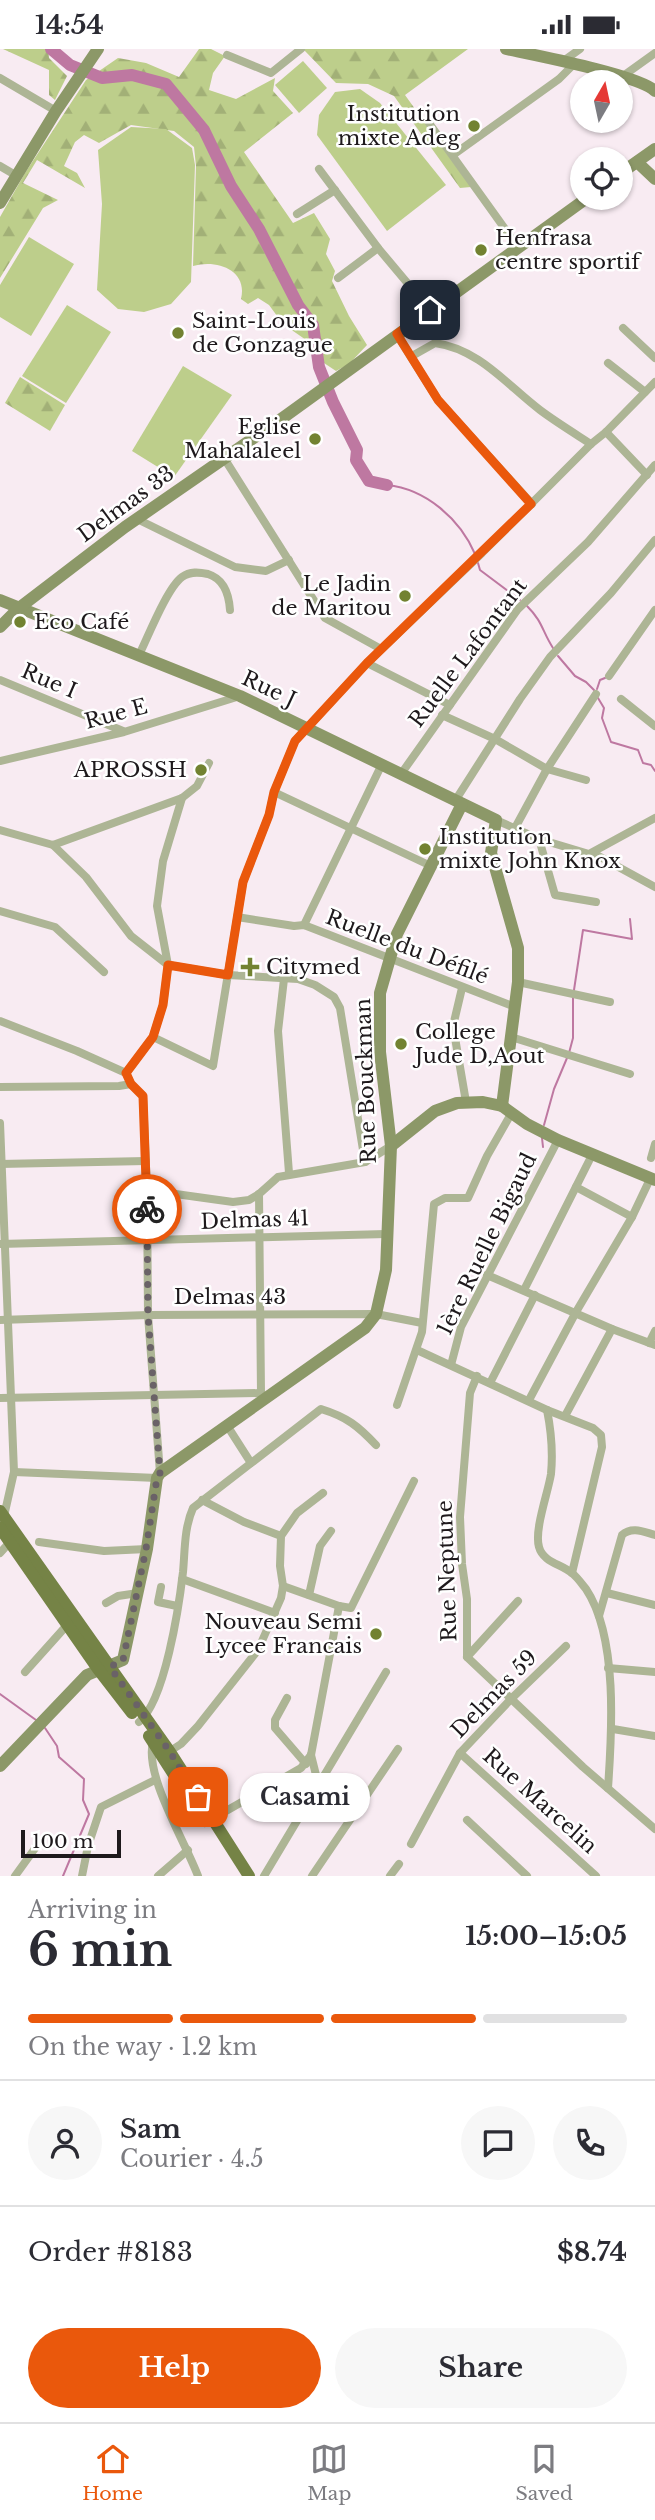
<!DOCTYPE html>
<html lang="en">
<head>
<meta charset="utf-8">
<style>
	:root { --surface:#fff; --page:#f7f7f7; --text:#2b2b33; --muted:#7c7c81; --line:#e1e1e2; --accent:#ea580c }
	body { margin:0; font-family:"Libre Baskerville",serif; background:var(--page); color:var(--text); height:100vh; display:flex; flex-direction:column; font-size:26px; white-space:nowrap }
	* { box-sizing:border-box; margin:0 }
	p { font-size:23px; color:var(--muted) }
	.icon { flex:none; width:38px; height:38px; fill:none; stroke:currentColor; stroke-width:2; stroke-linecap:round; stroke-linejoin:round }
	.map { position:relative; height:1827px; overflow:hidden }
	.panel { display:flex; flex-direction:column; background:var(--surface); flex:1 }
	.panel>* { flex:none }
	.needle { width:46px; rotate:9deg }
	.fabs { position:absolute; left:570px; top:21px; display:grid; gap:14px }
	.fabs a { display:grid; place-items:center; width:63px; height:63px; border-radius:50%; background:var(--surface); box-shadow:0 2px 5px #0004; font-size:35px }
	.scale { position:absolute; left:21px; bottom:18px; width:100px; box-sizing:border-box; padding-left:7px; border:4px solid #1e191c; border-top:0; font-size:19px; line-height:24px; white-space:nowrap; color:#1e191c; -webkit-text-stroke:5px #fff; paint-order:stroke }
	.pin { position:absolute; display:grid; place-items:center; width:60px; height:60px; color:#fff; margin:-30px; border-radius:14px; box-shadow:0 4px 10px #0006 }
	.courier { position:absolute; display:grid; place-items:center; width:70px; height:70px; margin:-35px; border:5px solid #ea580c; border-radius:50%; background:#fff; color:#222; box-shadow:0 2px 9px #0007 }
	.bubble { position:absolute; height:49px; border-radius:24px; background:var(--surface); box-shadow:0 2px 5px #0004; font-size:23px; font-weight:700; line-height:49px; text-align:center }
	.overview em { font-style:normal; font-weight:700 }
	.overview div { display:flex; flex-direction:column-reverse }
	.overview { display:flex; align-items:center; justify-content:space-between; height:119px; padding:0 28px }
	h1 { font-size:46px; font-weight:700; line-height:52px }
	.bar { display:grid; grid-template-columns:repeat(4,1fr); gap:10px 7px; align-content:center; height:84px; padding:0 28px }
	.bar i { height:9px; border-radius:5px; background:var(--line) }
	.bar .selected { background:var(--accent) }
	.bar p { grid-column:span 4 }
	.line { display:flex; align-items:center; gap:18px; padding:0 28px; border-top:2px solid var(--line) }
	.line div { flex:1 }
	.round { display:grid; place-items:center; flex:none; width:74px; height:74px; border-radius:37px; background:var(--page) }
	.primary-button { display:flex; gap:14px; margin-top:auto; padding:14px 28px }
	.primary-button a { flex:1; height:80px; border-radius:42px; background:var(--accent); color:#fff; font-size:28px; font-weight:700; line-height:80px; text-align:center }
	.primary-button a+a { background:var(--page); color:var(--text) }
	.status { display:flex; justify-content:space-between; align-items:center; height:49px; padding:0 35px; background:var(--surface); direction:ltr }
	.status svg { height:19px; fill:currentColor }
	.menu { display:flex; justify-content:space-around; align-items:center; height:98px; border-top:2px solid var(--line); background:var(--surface); font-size:19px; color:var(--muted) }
	.menu a { display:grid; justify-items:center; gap:4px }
	.menu .selected { color:var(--accent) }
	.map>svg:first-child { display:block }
	.forest { fill:url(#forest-firs) }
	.park { fill:#bdce8b }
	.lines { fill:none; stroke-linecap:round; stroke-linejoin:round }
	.stream { stroke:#be78a1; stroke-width:2 }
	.river { stroke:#be78a1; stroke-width:12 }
	.street { stroke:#adb595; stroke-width:8 }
	.secondary { stroke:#8c9868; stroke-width:12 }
	.primary { stroke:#758346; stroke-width:12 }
	.done { stroke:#6a6267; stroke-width:7; stroke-dasharray:0 12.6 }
	.route { stroke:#ea580c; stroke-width:9 }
	.poi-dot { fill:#728231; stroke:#fff; stroke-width:2.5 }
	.labels { text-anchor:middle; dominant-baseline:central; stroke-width:5; stroke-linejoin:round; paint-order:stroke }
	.poi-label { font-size:21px; fill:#1e191c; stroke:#fff; text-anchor:start }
	.street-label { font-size:21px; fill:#1e191c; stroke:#fff }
</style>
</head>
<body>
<div class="status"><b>14:54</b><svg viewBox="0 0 49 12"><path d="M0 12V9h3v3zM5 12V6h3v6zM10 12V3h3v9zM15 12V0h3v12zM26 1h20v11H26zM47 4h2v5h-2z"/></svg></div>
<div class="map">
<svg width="655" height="1827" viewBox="0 0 655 1827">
	<defs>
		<pattern id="forest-firs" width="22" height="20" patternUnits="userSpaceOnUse" patternTransform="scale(1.75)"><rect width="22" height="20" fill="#bdce8b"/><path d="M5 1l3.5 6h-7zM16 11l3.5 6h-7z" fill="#a2b077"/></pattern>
	</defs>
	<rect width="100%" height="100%" fill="#f8ebf2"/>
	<g class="forest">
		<polygon points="3,0 48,0 49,9 67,27 55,51 49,46 49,21"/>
		<path d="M199,0h12l14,7 -12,17 -4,17 27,9 39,-21 -2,13 20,22 -49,39 49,71 21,-10 16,26 -4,15 9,17 -3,10 17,35 18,29 -18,19 -13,7 -21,-14 -6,-15 -26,-18 -14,-19 -11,-7 -10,6 -7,-5c7,-29 -24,-40 -48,-33l3,-100 -2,-19 -20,-16 -43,-6 -32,18 -15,-8 -9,7 -11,24 13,7 8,15 -48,-28 -14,23 35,17 -15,8 -43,70v-61l25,-44 61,-93 32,-22 28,5 33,14z"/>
		<polygon points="305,0 468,0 405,46 471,138 460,139 394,47 368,35 336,34 304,1"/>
		<polygon points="20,328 65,356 50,382 5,354"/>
	</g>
	<g class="park">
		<polygon points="303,12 327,39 299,64 275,36"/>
		<polygon points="360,40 380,54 446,136 387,182 317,86 319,66 335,43"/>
		<polygon points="131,78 166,80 192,99 195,116 191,233 171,255 144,263 118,260 97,241 102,155 98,101"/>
		<polygon points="29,188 74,215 31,287 0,268 0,236"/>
		<polygon points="67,256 111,283 66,354 22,327"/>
		<polygon points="183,317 232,346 174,428 132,402"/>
	</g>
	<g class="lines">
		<g class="stream">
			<path d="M387,436c39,4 73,34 88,69"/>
			<polyline points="478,514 480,521 520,551"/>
			<path d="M527,557c16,16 15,25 26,42"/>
			<polyline points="558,607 575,627 586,633 594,641"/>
			<polyline points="597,640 600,631 605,629"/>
			<polyline points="598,649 604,659 602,669 611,693 638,701 643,714 651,716 655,722"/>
			<polyline points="574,941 583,881 632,890 630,870"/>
			<polyline points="569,1004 573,989 573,947"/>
			<polyline points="544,1076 554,1040 567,1009"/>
			<polyline points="542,1089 543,1098"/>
			<polyline points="0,1645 36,1671"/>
			<polyline points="45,1679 57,1697 59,1708 84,1730 83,1751 89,1765 63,1827"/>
		</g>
		<polyline class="river" points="51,0 70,16 102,29 132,26 166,35 204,81 231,137 259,180 298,256 313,276 319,318 333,353 357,401 356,411 369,432 387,436"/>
		<g class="street">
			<polyline points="227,6 271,24 301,0"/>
			<polyline points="562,13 580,0"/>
			<polyline points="623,27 655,4"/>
			<polyline points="0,29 56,62"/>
			<polyline points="429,74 518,198"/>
			<polyline points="453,106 559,30 573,16"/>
			<polyline points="0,117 17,127"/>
			<polyline points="319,120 378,199 430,261"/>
			<polyline points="297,165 335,141"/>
			<polyline points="338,229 378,199"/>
			<polyline points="623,279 655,309"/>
			<polyline points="397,286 438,351 532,455"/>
			<path d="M412,307l23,-13c44,6 72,42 105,67 16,12 34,23 51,34"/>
			<polyline points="608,314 645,343"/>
			<polyline points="606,383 647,426"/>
			<polyline points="224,409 325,569 381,600"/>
			<polyline points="137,470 235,518 266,522 289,511"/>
			<path d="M139,606c9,-18 28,-67 43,-78 8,-6 17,-5 26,-3 16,5 21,21 22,36"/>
			<polyline points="367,614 450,656"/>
			<polyline points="609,627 655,561"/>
			<polyline points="0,631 123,682"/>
			<polyline points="621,650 655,677"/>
			<polyline points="442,666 495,690 547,720 586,731"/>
			<polyline points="0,712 124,683 240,647"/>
			<polyline points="401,725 518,560 588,493 655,416"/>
			<polyline points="274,743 431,817"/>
			<polyline points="455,752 520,650 550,608 611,544 655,491"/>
			<polyline points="496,771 539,790 589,805 655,769"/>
			<polyline points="515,779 547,720 596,645"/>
			<polyline points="0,781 53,796 182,749 197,737 209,714"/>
			<polyline points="539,790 555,846 596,853"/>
			<polyline points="53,796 86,828 131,887 168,916 228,926 298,930 315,936 334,948 340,959 365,1113"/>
			<polyline points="593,804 655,838"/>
			<polyline points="0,862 55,878 104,923"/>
			<polyline points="237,868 294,877 304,876 515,958"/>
			<polyline points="304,876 382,715"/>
			<polyline points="284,930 278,982 289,1124"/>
			<polyline points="518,933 610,953"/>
			<polyline points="462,939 453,977 466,1053"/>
			<polyline points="0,972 77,1002 126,1024"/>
			<polyline points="153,988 213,1017 243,833 269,766 274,743 295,692 367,614 482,504 591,395 606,383 655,333"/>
			<polyline points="511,988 630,1025"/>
			<polyline points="126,1024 131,1035 143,1047 147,1141 148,1266 160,1424"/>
			<polyline points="126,1024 153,988 163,956 168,916 157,857 163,812 182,749"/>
			<polyline points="0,1038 119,1037 131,1035"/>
			<polyline points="0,1074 14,1423 4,1467"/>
			<polyline points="651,1109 655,1095"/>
			<polyline points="0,1115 146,1112"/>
			<polyline points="576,1138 632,1168"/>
			<polyline points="147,1141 233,1153 249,1151 259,1145 278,1128 365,1113 391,1097"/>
			<polyline points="259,1145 261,1344"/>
			<polyline points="0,1195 386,1185"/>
			<polyline points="487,1226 612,1280 655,1296"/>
			<polyline points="524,1241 593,1104"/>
			<polyline points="0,1271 148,1266 376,1265 422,1274"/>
			<polyline points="649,1294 655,1282"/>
			<polyline points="417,1301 547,1361 593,1379 601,1386 602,1398 572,1524"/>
			<polyline points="451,1316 461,1278 558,1091"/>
			<polyline points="477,1327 470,1344 460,1468 462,1515 467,1550 467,1608 583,1718 655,1780"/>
			<polyline points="490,1334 535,1246"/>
			<polyline points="0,1349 261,1344 267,1350"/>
			<polyline points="529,1351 576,1263 632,1168 651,1128"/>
			<polyline points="397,1356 422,1283 434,1155 445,1149 468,1149 487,1107 511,1065"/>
			<path d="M547,1361c4,20 6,43 4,64 -3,19 -17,56 -12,73 4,15 22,17 33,26 5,4 10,11 14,16 32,48 26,143 22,199"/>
			<polyline points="565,1367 612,1280"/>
			<polyline points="228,1378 251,1414"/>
			<polyline points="14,1423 157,1429"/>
			<polyline points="202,1451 244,1473 281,1487"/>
			<polyline points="39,1493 104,1502 147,1500"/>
			<polyline points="0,1504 10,1493"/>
			<polyline points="182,1530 275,1564"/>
			<polyline points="283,1537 339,1557 351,1559 414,1432"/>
			<polyline points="161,1538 158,1553 177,1557"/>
			<polyline points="607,1544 655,1556"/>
			<polyline points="309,1546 320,1497 331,1482"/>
			<polyline points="106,1554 118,1547 138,1544"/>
			<path d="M599,1567l23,-81c10,-9 22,-3 33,0"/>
			<polyline points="467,1608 518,1552"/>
			<polyline points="608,1619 655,1623"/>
			<polyline points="25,1623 68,1575"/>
			<polyline points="287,1649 275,1671 275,1679 306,1715"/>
			<path d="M139,1673c26,-21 40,-116 44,-150 2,-21 1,-44 10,-64l128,-99c26,8 37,17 55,36"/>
			<polyline points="613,1680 655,1687"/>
			<path d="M153,1693c-9,33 32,99 45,134"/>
			<polyline points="167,1704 181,1695 198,1677 258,1601 281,1549 283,1537 280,1517 281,1487 297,1464 323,1444"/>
			<polyline points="460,1704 596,1827"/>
			<polyline points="311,1706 318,1734"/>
			<polyline points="467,1771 527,1827"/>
			<polyline points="205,1774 301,1719 311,1706 339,1557"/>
			<polyline points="411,1795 460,1704 511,1650 566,1597"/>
			<polyline points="15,1827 36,1798"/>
			<polyline points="82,1827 88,1797 101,1758 155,1731"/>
			<polyline points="158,1827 188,1801"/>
			<polyline points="264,1827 386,1623"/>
			<polyline points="312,1827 398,1700"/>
			<polyline points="390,1827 399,1815"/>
		</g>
		<g class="secondary">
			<path d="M506,0c28,6 133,26 149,42"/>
			<polyline points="637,113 655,130"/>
			<polyline points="621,124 655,100"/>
			<polyline points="0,154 56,62 98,0"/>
			<polyline points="0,551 240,647 496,771 491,804 518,899 518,933 502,1057"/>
			<polyline points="0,578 19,559 125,478 284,368 587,149"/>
			<polyline points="391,1097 435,1062 457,1054 483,1053 502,1057 527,1075 558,1091 655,1131"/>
			<polyline points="0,1717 87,1626 123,1611 147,1500 157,1429 160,1424 365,1279 376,1265 386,1221 391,1097 380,1003 380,944 397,885 462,755"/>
		</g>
		<g class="primary">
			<polyline points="0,1462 170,1703 249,1827"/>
			<polyline points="0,1479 98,1620 132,1664"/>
			<polyline points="149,1687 194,1757"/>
		</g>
	</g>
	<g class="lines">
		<polyline class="done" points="147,1160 148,1266 160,1424 157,1429 146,1500 123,1611 110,1618 170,1703 198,1748"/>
		<polyline class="route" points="147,1160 143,1047 131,1035 126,1024 153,988 163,956 168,916 228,926 243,833 269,766 274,743 295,692 367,614 531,455 438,351 397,285 430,261"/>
	</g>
	<g class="poi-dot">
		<circle cx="474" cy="77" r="7"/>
		<circle cx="481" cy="201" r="7"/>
		<circle cx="178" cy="284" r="7"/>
		<circle cx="315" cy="390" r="7"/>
		<circle cx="405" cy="547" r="7"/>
		<circle cx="20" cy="573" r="7"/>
		<circle cx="201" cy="721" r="7"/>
		<circle cx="425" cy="800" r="7"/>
		<path d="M246.5 907.5h7v7h7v7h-7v7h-7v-7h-7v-7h7z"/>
		<circle cx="401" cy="995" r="7"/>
		<circle cx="376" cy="1585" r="7"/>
	</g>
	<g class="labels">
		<g class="poi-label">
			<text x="460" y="65" text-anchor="end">Institution<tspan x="460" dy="24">mixte Adeg</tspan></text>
			<text x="495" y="189">Henfrasa<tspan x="495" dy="24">centre sportif</tspan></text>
			<text x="192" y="272">Saint-Louis<tspan x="192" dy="24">de Gonzague</tspan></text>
			<text x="301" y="378" text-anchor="end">Eglise<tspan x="301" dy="24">Mahalaleel</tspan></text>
			<text x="391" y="535" text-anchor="end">Le Jadin<tspan x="391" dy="24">de Maritou</tspan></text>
			<text x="34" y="573">Eco Café</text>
			<text x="187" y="721" text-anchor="end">APROSSH</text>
			<text x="439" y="788">Institution<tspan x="439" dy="24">mixte John Knox</tspan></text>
			<text x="266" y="918">Citymed</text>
			<text x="415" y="983">College<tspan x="415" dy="24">Jude D,Aout</tspan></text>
			<text x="362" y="1573" text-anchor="end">Nouveau Semi<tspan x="362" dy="24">Lycee Francais</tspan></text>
		</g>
		<g class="street-label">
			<text transform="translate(126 455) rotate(-36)">Delmas 33</text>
			<text transform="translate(468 604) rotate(-53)">Ruelle Lafontant</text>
			<text transform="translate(49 632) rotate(23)">Rue I</text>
			<text transform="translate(269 640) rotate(25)">Rue J</text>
			<text transform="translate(116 665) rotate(-15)">Rue E</text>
			<text transform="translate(407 898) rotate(21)">Ruelle du Défilé</text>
			<text transform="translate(366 1032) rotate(-92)">Rue Bouckman</text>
			<text transform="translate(255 1171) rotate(-2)">Delmas 41</text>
			<text transform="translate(487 1195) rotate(-64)">1ère Ruelle Bigaud</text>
			<text x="230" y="1248">Delmas 43</text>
			<text transform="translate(447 1522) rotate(-92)">Rue Neptune</text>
			<text transform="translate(494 1645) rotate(-46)">Delmas 59</text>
			<text transform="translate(540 1752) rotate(42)">Rue Marcelin</text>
		</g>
	</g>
</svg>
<div class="fabs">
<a><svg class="needle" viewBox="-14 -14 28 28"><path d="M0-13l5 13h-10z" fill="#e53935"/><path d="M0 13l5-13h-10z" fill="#7c7c81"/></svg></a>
<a><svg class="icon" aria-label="locate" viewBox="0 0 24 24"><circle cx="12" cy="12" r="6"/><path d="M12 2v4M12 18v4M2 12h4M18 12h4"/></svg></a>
</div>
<div class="scale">100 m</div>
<div class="pin" style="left:198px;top:1748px;background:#ea580c"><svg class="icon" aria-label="bag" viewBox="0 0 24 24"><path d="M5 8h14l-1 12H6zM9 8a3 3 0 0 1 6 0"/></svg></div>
<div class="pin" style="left:430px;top:261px;background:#1f2937"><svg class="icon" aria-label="home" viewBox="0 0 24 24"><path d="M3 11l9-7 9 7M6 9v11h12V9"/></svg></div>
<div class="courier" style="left:147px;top:1160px"><svg class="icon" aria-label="bike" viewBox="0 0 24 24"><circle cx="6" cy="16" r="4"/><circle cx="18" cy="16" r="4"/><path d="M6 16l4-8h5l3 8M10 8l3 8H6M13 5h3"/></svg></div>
<div class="bubble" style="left:240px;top:1724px;width:130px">Casami</div>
</div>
<section class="panel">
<div class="overview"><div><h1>6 min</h1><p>Arriving in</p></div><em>15:00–15:05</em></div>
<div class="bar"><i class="selected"></i><i class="selected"></i><i class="selected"></i><i></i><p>On the way · 1.2 km</p></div>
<div class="line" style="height:126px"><a class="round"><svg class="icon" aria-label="person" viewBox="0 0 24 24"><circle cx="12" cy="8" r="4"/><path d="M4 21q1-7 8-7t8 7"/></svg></a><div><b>Sam</b><p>Courier · 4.5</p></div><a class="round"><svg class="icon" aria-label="chat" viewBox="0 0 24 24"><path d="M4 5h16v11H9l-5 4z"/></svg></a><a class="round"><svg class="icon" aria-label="phone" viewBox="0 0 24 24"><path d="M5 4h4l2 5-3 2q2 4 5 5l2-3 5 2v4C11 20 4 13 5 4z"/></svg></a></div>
<div class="line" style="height:91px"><div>Order #8183</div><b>$8.74</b></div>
<div class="primary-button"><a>Help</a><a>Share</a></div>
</section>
<nav class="menu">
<a class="selected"><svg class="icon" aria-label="home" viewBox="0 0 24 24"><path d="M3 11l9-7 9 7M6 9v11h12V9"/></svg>Home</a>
<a><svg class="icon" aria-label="map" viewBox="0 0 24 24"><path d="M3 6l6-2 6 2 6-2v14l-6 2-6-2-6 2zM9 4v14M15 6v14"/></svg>Map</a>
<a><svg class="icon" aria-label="saved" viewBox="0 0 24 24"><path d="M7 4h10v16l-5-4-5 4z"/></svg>Saved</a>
</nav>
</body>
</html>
